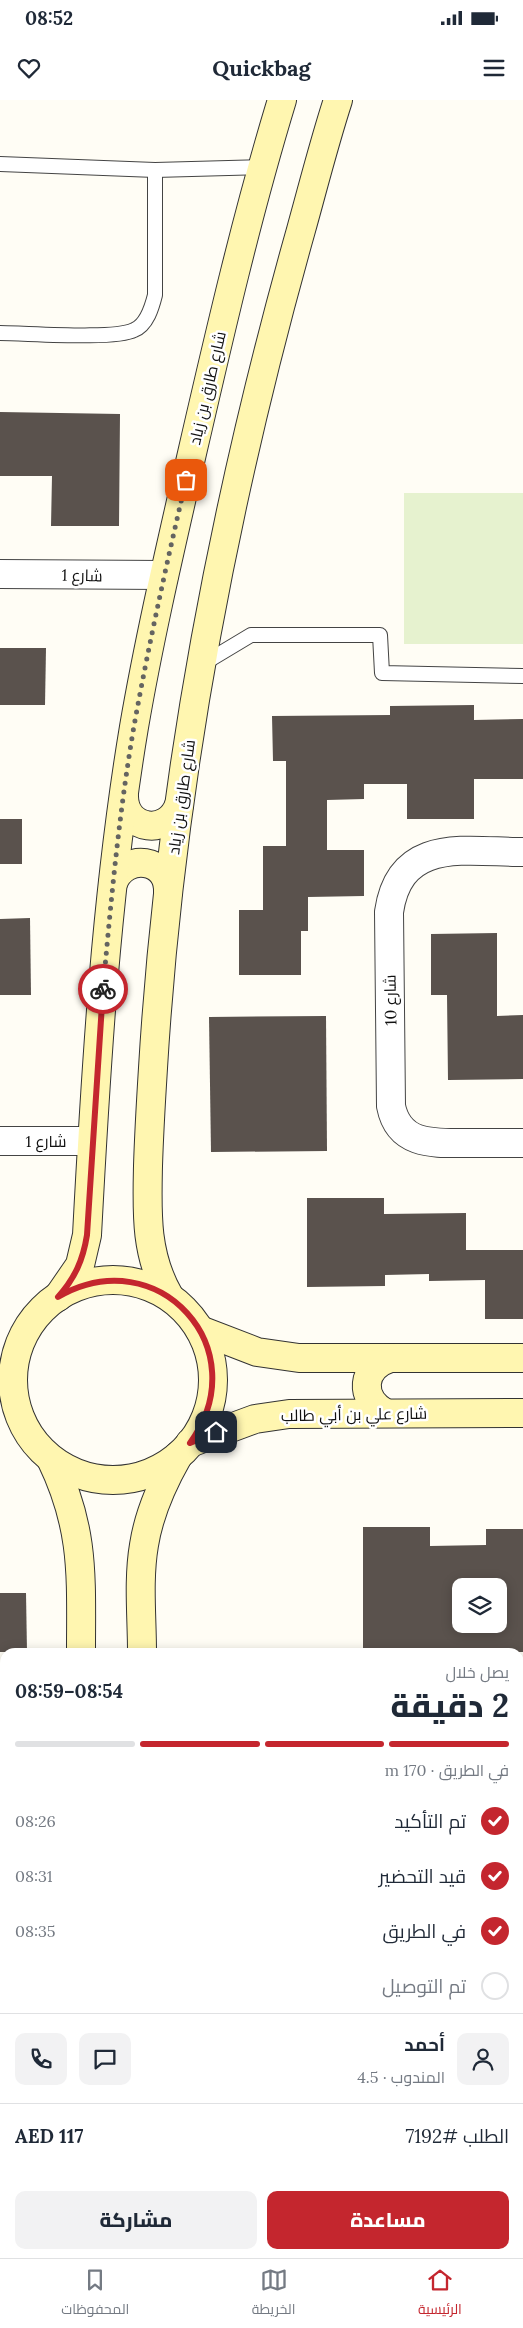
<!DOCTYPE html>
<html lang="ar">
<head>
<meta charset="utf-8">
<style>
	:root { --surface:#fff; --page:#f2f2f3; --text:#1f2937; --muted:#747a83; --line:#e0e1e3; --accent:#c4262e }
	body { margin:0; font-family:Lora,Cairo,serif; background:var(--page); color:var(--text); direction:rtl; height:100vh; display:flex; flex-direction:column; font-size:19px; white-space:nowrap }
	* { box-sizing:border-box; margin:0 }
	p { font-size:16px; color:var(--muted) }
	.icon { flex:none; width:28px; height:28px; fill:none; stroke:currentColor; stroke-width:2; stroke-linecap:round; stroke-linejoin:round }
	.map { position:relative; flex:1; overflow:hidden; direction:ltr }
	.sheet { position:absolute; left:0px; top:1548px; width:524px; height:611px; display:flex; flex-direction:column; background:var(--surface); border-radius:15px 15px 0 0; box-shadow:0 2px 12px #0003; direction:rtl }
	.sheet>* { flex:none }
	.buttons { position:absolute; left:452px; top:1478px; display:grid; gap:10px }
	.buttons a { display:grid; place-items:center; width:55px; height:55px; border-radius:10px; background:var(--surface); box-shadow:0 2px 12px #0003; font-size:25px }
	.pin { position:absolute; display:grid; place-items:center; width:42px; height:42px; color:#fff; margin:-21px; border-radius:10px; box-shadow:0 2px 8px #0006 }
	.courier { position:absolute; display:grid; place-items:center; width:50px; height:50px; margin:-25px; border:4px solid #c4262e; border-radius:50%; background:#fff; color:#222; box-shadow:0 1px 6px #0007 }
	.overview em { font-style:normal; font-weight:800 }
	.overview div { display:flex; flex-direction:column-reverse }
	.overview { display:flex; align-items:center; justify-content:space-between; height:85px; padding:0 15px }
	h1 { font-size:32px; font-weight:800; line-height:38px }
	.bar { display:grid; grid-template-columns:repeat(4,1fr); gap:8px 5px; align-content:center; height:60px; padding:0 15px }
	.bar i { height:6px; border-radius:4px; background:var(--line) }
	.bar .current { background:var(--accent) }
	.bar p { grid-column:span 4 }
	.line { display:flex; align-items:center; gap:12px; padding:0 15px; border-top:1px solid var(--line) }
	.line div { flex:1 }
	.round { display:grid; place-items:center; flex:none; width:52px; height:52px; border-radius:10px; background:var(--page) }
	ol { padding:0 15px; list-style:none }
	li { display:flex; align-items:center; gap:15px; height:55px }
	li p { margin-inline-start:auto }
	li .icon { padding:5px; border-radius:50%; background:var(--accent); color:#fff; stroke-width:4 }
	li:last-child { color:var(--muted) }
	li i { width:28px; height:28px; border:2px solid var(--line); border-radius:50% }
	.button { display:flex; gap:10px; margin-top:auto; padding:10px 15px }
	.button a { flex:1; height:58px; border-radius:10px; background:var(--accent); color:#fff; font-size:20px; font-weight:800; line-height:58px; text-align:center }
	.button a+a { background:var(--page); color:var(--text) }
	.status { display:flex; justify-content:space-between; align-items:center; height:35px; padding:0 25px; background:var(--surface); direction:ltr }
	.status svg { height:14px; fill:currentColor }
	header { display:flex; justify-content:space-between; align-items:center; height:65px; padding:0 15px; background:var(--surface); font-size:22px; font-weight:800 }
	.tabs { display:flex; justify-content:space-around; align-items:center; height:70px; border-top:1px solid var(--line); background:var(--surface); font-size:14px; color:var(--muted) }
	.tabs a { display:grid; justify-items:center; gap:2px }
	.tabs .current { color:var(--accent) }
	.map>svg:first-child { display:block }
	.pitch { fill:#e6f2cf }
	.building { fill:#5a524d; fill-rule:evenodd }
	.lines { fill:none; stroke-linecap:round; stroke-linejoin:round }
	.lane-casing { stroke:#444; stroke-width:16 }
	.street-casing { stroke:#444; stroke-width:30 }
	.secondary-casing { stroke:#333; stroke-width:30 }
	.lane { stroke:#fff; stroke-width:14 }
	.street { stroke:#fff; stroke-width:28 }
	.secondary { stroke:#fff6b0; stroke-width:28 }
	.done { stroke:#646461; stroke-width:5; stroke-dasharray:0 9 }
	.route { stroke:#c4262e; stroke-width:6 }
	.labels { text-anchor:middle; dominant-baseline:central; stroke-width:5; stroke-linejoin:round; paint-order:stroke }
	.street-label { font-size:16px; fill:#111; stroke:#fff }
</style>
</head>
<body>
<div class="status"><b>08:52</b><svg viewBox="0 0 49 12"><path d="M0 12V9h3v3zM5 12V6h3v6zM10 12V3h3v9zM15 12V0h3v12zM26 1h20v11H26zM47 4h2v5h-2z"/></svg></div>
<header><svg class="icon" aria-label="menu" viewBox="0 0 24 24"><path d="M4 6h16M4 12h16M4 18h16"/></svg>Quickbag<svg class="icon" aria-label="heart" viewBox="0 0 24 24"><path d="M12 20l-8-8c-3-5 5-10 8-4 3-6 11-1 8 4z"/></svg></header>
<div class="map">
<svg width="523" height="2158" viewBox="0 0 523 2158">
	<rect width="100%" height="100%" fill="#fffdf5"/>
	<rect class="pitch" x="404" y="393" width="119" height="151"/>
	<g class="building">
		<polygon points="0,312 120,314 119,426 51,426 52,376 0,376"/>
		<polygon points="0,548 46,548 45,605 0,605"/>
		<polygon points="474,605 474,620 523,619 523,679 474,679 474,719 407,719 407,684 364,684 364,699 327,700 327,750 364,750 364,796 308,797 308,831 301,831 301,875 239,875 239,810 263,810 263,746 286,746 286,661 273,661 272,616 390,615 390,606"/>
		<rect x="0" y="719" width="22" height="45"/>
		<polygon points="30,818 31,895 0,895 0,819"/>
		<polygon points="497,833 497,916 523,915 523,979 448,980 447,895 431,895 431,834"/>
		<polygon points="326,916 327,1051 211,1052 209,917"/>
		<polygon points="307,1098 384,1098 384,1114 466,1113 466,1150 523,1150 523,1219 485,1219 485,1180 429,1181 429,1174 385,1175 385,1186 307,1187"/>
		<path d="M363,1427h67v19l56,-1v-16h37v123h-160zM461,1486h38v38h-38z"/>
		<polygon points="0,1493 26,1493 27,1552 0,1552"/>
	</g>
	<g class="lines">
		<defs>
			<g id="lane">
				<polyline points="0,64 155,70 262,67"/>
				<path d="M0,233c27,0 115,7 134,-3 13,-5 18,-23 21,-35v-125"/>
				<polyline points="201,565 251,535 380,535 382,573 523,576"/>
			</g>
			<g id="street">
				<polyline points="0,474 164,475"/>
				<path d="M523,752c-57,0 -123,-16 -134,60l2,194c8,41 45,37 78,37 18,0 36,0 54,0"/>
				<polyline points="0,1041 92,1041"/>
				<polyline points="519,1578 523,1578"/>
				<polyline points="519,1906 523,1906"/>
				<polyline points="0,2099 5,2099"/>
				<polyline points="422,2154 422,2158"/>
			</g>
			<g id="secondary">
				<path d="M124,697c1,34 44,39 55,8"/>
				<path d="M113,783c12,-31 56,-25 55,9"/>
				<circle cx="113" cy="1280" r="100"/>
				<path d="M169,1196c-24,-42 -22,-84 -21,-130 1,-33 3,-66 5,-98 17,-284 71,-565 148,-838 12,-43 23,-87 37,-130"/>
				<path d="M58,1197l22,-32 7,-30c9,-169 19,-340 47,-508 16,-93 38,-186 59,-278 27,-117 54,-234 89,-349"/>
				<polyline points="200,1230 257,1252 299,1258 523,1258"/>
				<path d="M385,1313c-26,-15 -24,-45 5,-55"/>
				<polyline points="190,1343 255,1319 289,1314 523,1313"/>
				<path d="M51,1359c34,70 30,118 30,193"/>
				<path d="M142,1552c0,-35 -4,-72 2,-107 5,-32 18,-61 34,-89"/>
				<polyline points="77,2154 77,2158"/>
				<polyline points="139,2158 139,2154"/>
			</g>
		</defs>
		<use href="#lane" class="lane-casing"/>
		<use href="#street" class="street-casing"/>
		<use href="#secondary" class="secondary-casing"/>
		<use href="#lane" class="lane"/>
		<use href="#street" class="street"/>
		<use href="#secondary" class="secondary"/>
	</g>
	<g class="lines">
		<path class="done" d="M103,889c8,-88 16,-176 31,-263 15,-83 33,-164 52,-246"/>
		<path class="route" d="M103,889l-16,246c-4,25 -12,43 -29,62 100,-58 200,52 132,146l26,-11"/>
	</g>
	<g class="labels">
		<g class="street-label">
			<text transform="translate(207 288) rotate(-77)">شارع طارق بن زياد</text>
			<text transform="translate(82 475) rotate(1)">شارع 1</text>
			<text transform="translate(181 697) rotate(-82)">شارع طارق بن زياد</text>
			<text transform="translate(390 900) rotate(-91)">شارع 10</text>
			<text x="46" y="1041">شارع 1</text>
			<text transform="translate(354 1314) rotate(-1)">شارع علي بن أبي طالب</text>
		</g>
	</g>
</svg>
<div class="buttons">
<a><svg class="icon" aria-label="layers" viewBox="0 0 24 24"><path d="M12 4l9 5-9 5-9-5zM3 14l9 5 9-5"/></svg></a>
</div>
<div class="pin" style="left:186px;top:380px;background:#ea580c"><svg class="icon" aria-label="bag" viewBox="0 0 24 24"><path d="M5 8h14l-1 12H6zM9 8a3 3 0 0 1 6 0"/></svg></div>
<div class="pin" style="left:216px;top:1332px;background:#1f2937"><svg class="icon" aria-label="home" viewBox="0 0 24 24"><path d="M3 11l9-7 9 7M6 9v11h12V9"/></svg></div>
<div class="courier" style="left:103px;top:889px"><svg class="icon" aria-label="bike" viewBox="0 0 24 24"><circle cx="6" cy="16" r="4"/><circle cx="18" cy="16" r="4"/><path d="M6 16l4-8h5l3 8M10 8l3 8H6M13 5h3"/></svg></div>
<section class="sheet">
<div class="overview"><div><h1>2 دقيقة</h1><p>يصل خلال</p></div><em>08:54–08:59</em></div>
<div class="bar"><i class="current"></i><i class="current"></i><i class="current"></i><i></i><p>في الطريق · 170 m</p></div>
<ol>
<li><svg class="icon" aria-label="check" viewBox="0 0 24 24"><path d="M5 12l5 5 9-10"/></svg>تم التأكيد<p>08:26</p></li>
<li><svg class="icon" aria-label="check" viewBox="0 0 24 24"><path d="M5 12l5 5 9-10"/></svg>قيد التحضير<p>08:31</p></li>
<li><svg class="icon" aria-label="check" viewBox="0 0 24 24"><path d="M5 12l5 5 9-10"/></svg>في الطريق<p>08:35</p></li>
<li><i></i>تم التوصيل</li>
</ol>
<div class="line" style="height:90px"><a class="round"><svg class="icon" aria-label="person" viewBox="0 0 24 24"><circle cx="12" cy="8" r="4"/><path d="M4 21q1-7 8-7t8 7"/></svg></a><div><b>أحمد</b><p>المندوب · 4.5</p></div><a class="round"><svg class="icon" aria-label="chat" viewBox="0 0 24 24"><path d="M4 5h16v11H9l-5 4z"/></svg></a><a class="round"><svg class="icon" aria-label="phone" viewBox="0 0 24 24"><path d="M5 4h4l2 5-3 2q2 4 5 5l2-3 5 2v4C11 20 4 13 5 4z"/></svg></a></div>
<div class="line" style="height:65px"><div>الطلب #7192</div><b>AED 117</b></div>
<div class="button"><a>مساعدة</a><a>مشاركة</a></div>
</section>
</div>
<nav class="tabs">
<a class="current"><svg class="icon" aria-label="home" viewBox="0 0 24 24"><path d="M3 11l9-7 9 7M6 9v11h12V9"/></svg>الرئيسية</a>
<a><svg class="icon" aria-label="map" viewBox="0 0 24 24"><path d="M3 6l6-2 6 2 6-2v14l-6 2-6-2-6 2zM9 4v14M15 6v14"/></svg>الخريطة</a>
<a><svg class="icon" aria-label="saved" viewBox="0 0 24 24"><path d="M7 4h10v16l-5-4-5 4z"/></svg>المحفوظات</a>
</nav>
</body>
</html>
